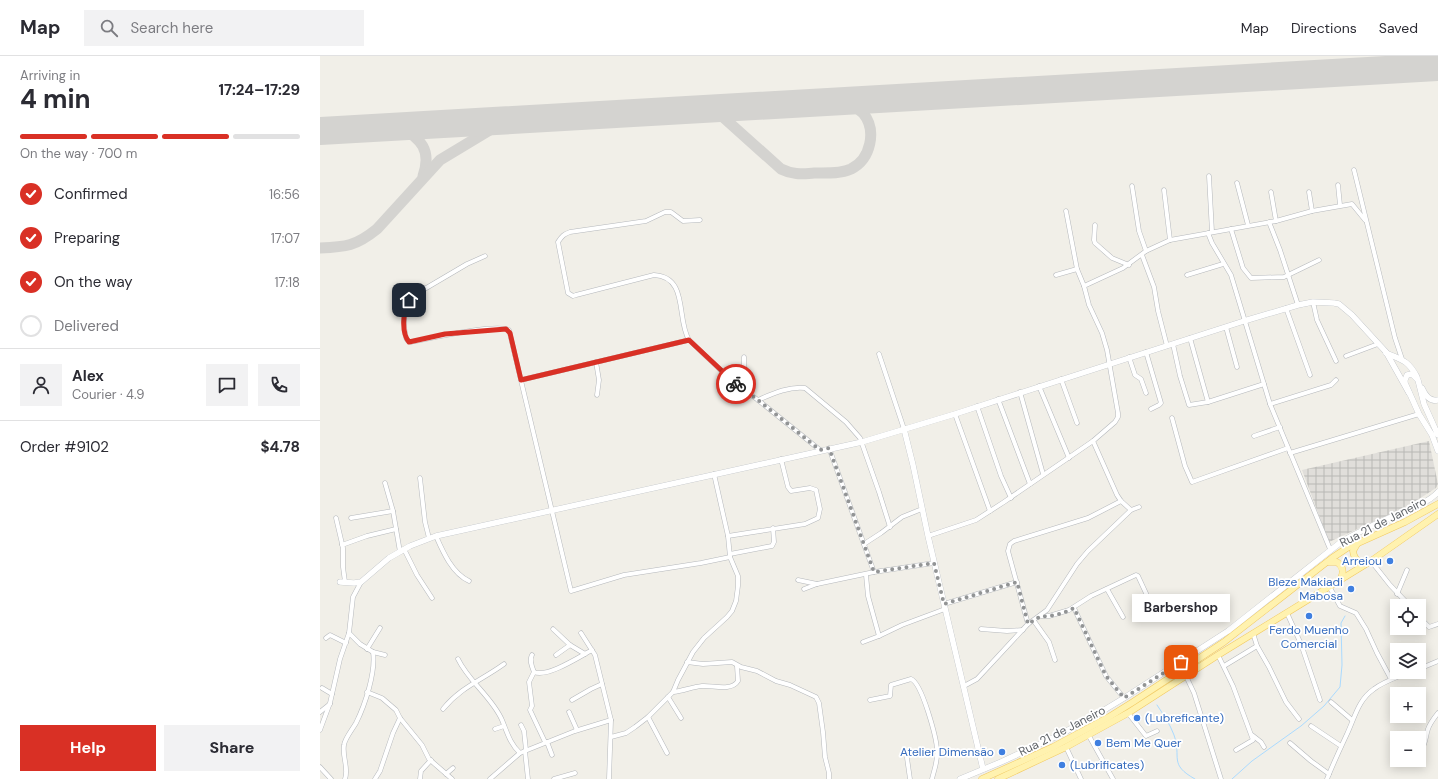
<!DOCTYPE html>
<html lang="en">
<head>
<meta charset="utf-8">
<style>
	:root { --surface:#fff; --page:#f2f2f3; --text:#2b2b33; --muted:#7c7c81; --line:#e1e1e2; --accent:#d93025 }
	body { margin:0; font-family:"DM Sans",sans-serif; background:var(--page); color:var(--text); height:100vh; display:flex; flex-direction:column; font-size:15px; white-space:nowrap }
	* { box-sizing:border-box; margin:0 }
	p { font-size:13px; color:var(--muted) }
	.icon { flex:none; width:22px; height:22px; fill:none; stroke:currentColor; stroke-width:2; stroke-linecap:round; stroke-linejoin:round }
	.map { position:relative; flex:1; overflow:hidden }
	.side { display:flex; flex-direction:column; background:var(--surface); width:320px }
	.side>* { flex:none }
	.buttons { position:absolute; left:1070px; top:543px; display:grid; gap:8px }
	.buttons a { display:grid; place-items:center; width:36px; height:36px; border-radius:0px; background:var(--surface); box-shadow:0 2px 10px #0003; font-size:20px }
	.pin { position:absolute; display:grid; place-items:center; width:34px; height:34px; color:#fff; margin:-17px; border-radius:8px; box-shadow:0 2px 6px #0006 }
	.courier { position:absolute; display:grid; place-items:center; width:40px; height:40px; margin:-20px; border:3px solid #d93025; border-radius:50%; background:#fff; color:#222; box-shadow:0 1px 5px #0007 }
	.bubble { position:absolute; height:28px; border-radius:0px; background:var(--surface); box-shadow:0 2px 10px #0003; font-size:13px; font-weight:700; line-height:28px; text-align:center }
	.headline em { font-style:normal; font-weight:700 }
	.headline div { display:flex; flex-direction:column-reverse }
	.headline { display:flex; align-items:center; justify-content:space-between; height:68px; padding:0 20px }
	h1 { font-size:26px; font-weight:700; line-height:30px }
	.bar { display:grid; grid-template-columns:repeat(4,1fr); gap:6px 4px; align-content:center; height:48px; padding:0 20px }
	.bar i { height:5px; border-radius:3px; background:var(--line) }
	.bar .selected { background:var(--accent) }
	.bar p { grid-column:span 4 }
	.line { display:flex; align-items:center; gap:10px; padding:0 20px; border-top:1px solid var(--line) }
	.line div { flex:1 }
	.round { display:grid; place-items:center; flex:none; width:42px; height:42px; border-radius:0px; background:var(--page) }
	ol { padding:0 20px; list-style:none }
	li { display:flex; align-items:center; gap:12px; height:44px }
	li p { margin-inline-start:auto }
	li .icon { padding:4px; border-radius:50%; background:var(--accent); color:#fff; stroke-width:4 }
	li:last-child { color:var(--muted) }
	li i { width:22px; height:22px; border:2px solid var(--line); border-radius:50% }
	.action { display:flex; gap:8px; margin-top:auto; padding:8px 20px }
	.action a { flex:1; height:46px; border-radius:0px; background:var(--accent); color:#fff; font-size:16px; font-weight:700; line-height:46px; text-align:center }
	.action a+a { background:var(--page); color:var(--text) }
	header { display:flex; align-items:center; gap:24px; box-sizing:border-box; height:56px; padding:0 20px; background:var(--surface); border-bottom:1px solid var(--line) }
	header strong { font-size:19px }
	nav { display:flex; gap:22px; margin-inline-start:auto; font-size:14px }
	.search { width:280px; height:36px; background:var(--page); display:flex; align-items:center; gap:10px; box-sizing:border-box; padding:0 14px; border-radius:0px; color:var(--muted); font-size:15px }
	main { display:flex; flex:1; min-height:0 }
	.map>svg:first-child { display:block }
	.industrial { fill:url(#industrial-grid) }
	.lines { fill:none; stroke-linecap:round; stroke-linejoin:round }
	.stream { stroke:#aadaff; stroke-width:1 }
	.taxiway { stroke:#d4d3d0; stroke-width:11 }
	.runway { stroke:#d4d3d0; stroke-width:28 }
	.street-casing { stroke:#b5b8bc; stroke-width:5 }
	.secondary-casing { stroke:#b6babf; stroke-width:6 }
	.primary-casing { stroke:#f2c960; stroke-width:7 }
	.street { stroke:#fff; stroke-width:4 }
	.secondary { stroke:#fff; stroke-width:5.5 }
	.primary { stroke:#fff2af; stroke-width:6 }
	.done { stroke:#929495; stroke-width:4; stroke-dasharray:0 7.2 }
	.route { stroke:#d93025; stroke-width:5 }
	.shop-dot { fill:#3f7fe0; stroke:#fff; stroke-width:1.5 }
	.labels { text-anchor:middle; dominant-baseline:central; stroke-width:3.5; stroke-linejoin:round; paint-order:stroke }
	.street-label { font-size:12px; fill:#5f6368; stroke:#fff }
	.shop-label { font-size:12px; fill:#366cbe; stroke:#fff; text-anchor:end }
</style>
</head>
<body>
<header>
<strong>Map</strong>
<div class="search"><svg class="icon" aria-label="search" viewBox="0 0 24 24"><circle cx="10" cy="10" r="6"/><path d="M15 15l6 6"/></svg>Search here</div>
<nav><a>Map</a><a>Directions</a><a>Saved</a></nav>
</header>
<main>
<section class="side">
<div class="headline"><div><h1>4 min</h1><p>Arriving in</p></div><em>17:24–17:29</em></div>
<div class="bar"><i class="selected"></i><i class="selected"></i><i class="selected"></i><i></i><p>On the way · 700 m</p></div>
<ol>
<li><svg class="icon" aria-label="check" viewBox="0 0 24 24"><path d="M5 12l5 5 9-10"/></svg>Confirmed<p>16:56</p></li>
<li><svg class="icon" aria-label="check" viewBox="0 0 24 24"><path d="M5 12l5 5 9-10"/></svg>Preparing<p>17:07</p></li>
<li><svg class="icon" aria-label="check" viewBox="0 0 24 24"><path d="M5 12l5 5 9-10"/></svg>On the way<p>17:18</p></li>
<li><i></i>Delivered</li>
</ol>
<div class="line" style="height:72px"><a class="round"><svg class="icon" aria-label="person" viewBox="0 0 24 24"><circle cx="12" cy="8" r="4"/><path d="M4 21q1-7 8-7t8 7"/></svg></a><div><b>Alex</b><p>Courier · 4.9</p></div><a class="round"><svg class="icon" aria-label="chat" viewBox="0 0 24 24"><path d="M4 5h16v11H9l-5 4z"/></svg></a><a class="round"><svg class="icon" aria-label="phone" viewBox="0 0 24 24"><path d="M5 4h4l2 5-3 2q2 4 5 5l2-3 5 2v4C11 20 4 13 5 4z"/></svg></a></div>
<div class="line" style="height:52px"><div>Order #9102</div><b>$4.78</b></div>
<div class="action"><a>Help</a><a>Share</a></div>
</section>
<div class="map">
<svg width="1118" height="723" viewBox="0 0 1118 723">
	<defs>
		<pattern id="industrial-grid" width="8" height="8" patternUnits="userSpaceOnUse"><rect width="8" height="8" fill="#e0deda"/><path d="M0 4h8M4 0v8" fill="none" stroke="#b9b8b5"/></pattern>
	</defs>
	<rect width="100%" height="100%" fill="#f1efe8"/>
	<polygon class="industrial" points="1109,385 1118,428 1116,432 1088,450 1009,486 982,414"/>
	<g class="lines">
		<g class="stream">
			<path d="M837,649c6,9 13,19 17,30 8,23 -6,29 21,44"/>
			<polyline points="912,723 932,705 981,670 1004,650 1020,631 1022,609 1021,567 1025,560"/>
		</g>
		<g class="taxiway">
			<path d="M394,53l67,60c12,6 20,5 33,4 12,0 26,1 37,-4 20,-10 26,-39 12,-56 -7,-7 -16,-9 -25,-12"/>
			<path d="M80,70c21,13 32,24 23,50"/>
			<path d="M0,192c26,-1 36,-2 57,-19l63,-69 68,-41"/>
		</g>
		<polyline class="runway" points="0,75 1118,11"/>
		<defs>
			<g id="street">
				<polyline points="1034,114 1075,282 1082,303"/>
				<polyline points="889,120 892,176"/>
				<polyline points="917,127 928,169"/>
				<polyline points="1018,129 1020,149"/>
				<polyline points="812,130 819,175 826,195"/>
				<polyline points="844,134 850,184"/>
				<polyline points="951,136 956,165"/>
				<polyline points="989,136 992,155"/>
				<path d="M380,164l-17,1 -12,-9h-6l-19,9 -76,11c-6,2 -8,4 -12,10l10,51 5,3 3,-1 78,-20c35,2 22,44 35,65l44,42 25,18 62,50"/>
				<polyline points="949,166 960,194 978,249"/>
				<polyline points="775,169 774,184 775,187 792,202 809,209"/>
				<polyline points="911,173 923,212 931,222 964,221 999,204"/>
				<polyline points="888,177 892,187 911,219 950,348 1010,493"/>
				<polyline points="822,199 834,231 838,255 847,290"/>
				<path d="M165,200l-18,8 -56,33c-8,12 -8,27 -5,41l2,3 3,1c17,-3 85,-19 98,-12l62,261 53,-16 77,-12 29,-6"/>
				<polyline points="736,219 757,213"/>
				<polyline points="867,219 903,208"/>
				<polyline points="764,230 803,212 826,195 850,184 956,165 992,155 1032,148 1045,164"/>
				<polyline points="993,246 997,264 1016,305"/>
				<polyline points="966,252 990,319"/>
				<polyline points="906,271 917,311"/>
				<polyline points="870,282 888,346"/>
				<polyline points="853,288 860,320 869,349 888,346 944,328"/>
				<polyline points="826,296 841,347 839,349 831,353"/>
				<polyline points="559,298 584,373"/>
				<polyline points="1026,300 1058,288"/>
				<polyline points="809,301 815,319 821,323 826,337"/>
				<polyline points="276,306 279,324 277,339"/>
				<polyline points="741,323 757,367"/>
				<polyline points="201,324 369,284"/>
				<polyline points="413,326 424,313 424,301"/>
				<polyline points="719,330 749,402"/>
				<polyline points="700,336 723,418"/>
				<polyline points="678,343 710,428"/>
				<path d="M438,344c14,-6 31,-14 47,-12l41,34 14,16 19,54 11,35"/>
				<polyline points="950,348 1011,329 1016,324"/>
				<polyline points="657,350 681,420 691,442"/>
				<polyline points="635,358 670,455"/>
				<polyline points="852,362 865,410 872,426 968,392"/>
				<polyline points="934,380 960,371"/>
				<polyline points="773,385 797,439 801,445 811,454"/>
				<polyline points="509,392 554,516"/>
				<polyline points="970,397 1099,358"/>
				<polyline points="100,422 105,466 109,482"/>
				<polyline points="65,427 73,455 80,496"/>
				<polyline points="16,462 23,492 23,511 25,526"/>
				<polyline points="31,462 73,455"/>
				<path d="M116,480c7,16 16,37 33,45"/>
				<polyline points="408,480 485,468 498,462 500,453 496,434 490,432 471,435 468,431 461,403"/>
				<polyline points="608,480 656,464 684,446 773,385 795,366 798,361 798,357 787,294 782,277 769,249 764,230 757,213 746,155"/>
				<polyline points="544,488 561,477 582,461 602,453"/>
				<polyline points="22,489 47,480 76,473"/>
				<polyline points="84,493 97,519 112,542"/>
				<polyline points="410,498 452,490 454,486 453,472"/>
				<polyline points="1051,505 1070,529 1090,550"/>
				<polyline points="546,519 548,540 559,580"/>
				<polyline points="478,524 497,528"/>
				<polyline points="1009,530 1020,550 1036,557 1046,573 1057,597 1071,623"/>
				<polyline points="484,533 497,528 554,516 614,507"/>
				<polyline points="787,533 803,561"/>
				<polyline points="1077,538 1087,514"/>
				<polyline points="624,548 697,526"/>
				<polyline points="754,552 786,620 804,642"/>
				<polyline points="967,557 981,588 1000,644"/>
				<polyline points="721,560 729,560 749,554 771,540 816,519 818,520 837,561"/>
				<polyline points="1099,561 1109,571 1118,568"/>
				<polyline points="714,565 729,586 735,604"/>
				<polyline points="708,568 688,495 690,488 694,485 768,462 801,445"/>
				<polyline points="233,573 250,589 265,598"/>
				<polyline points="661,573 687,575 703,574"/>
				<polyline points="261,577 275,599 291,664 289,723"/>
				<polyline points="933,577 937,590 949,611 966,646 979,663"/>
				<polyline points="6,582 10,579 26,587"/>
				<polyline points="543,586 559,580 582,569 625,553"/>
				<polyline points="47,593 60,572"/>
				<polyline points="53,596 65,599"/>
				<path d="M212,599c-3,5 0,12 2,17 13,6 45,-15 58,-22"/>
				<polyline points="236,599 250,589"/>
				<polyline points="898,599 913,630 933,684 916,694"/>
				<path d="M138,603c11,23 34,38 44,61 5,12 8,24 18,33"/>
				<polyline points="367,606 383,608 412,606 421,611 437,615 456,625 470,629 496,641 499,647 503,676 505,701 509,717 509,723"/>
				<polyline points="904,610 937,590"/>
				<polyline points="1099,613 1118,605"/>
				<polyline points="214,616 209,626 212,650 210,654 225,686"/>
				<polyline points="866,620 874,637 901,723"/>
				<polyline points="644,630 657,623 708,568 727,554 757,508 768,495 811,454 819,451"/>
				<polyline points="2,632 12,638"/>
				<polyline points="47,636 62,642 76,654 80,662 102,689 109,703 132,723"/>
				<path d="M353,636c10,-1 19,-5 29,-6 10,-1 29,6 36,-5l-1,-15"/>
				<polyline points="348,641 361,662"/>
				<polyline points="252,644 271,633 282,628"/>
				<path d="M550,644l20,-4 1,-11 20,-6c11,4 26,60 26,72 1,10 -3,19 -5,28"/>
				<polyline points="1011,646 1032,664"/>
				<path d="M123,653c18,-22 39,-29 61,-45"/>
				<polyline points="0,656 10,648"/>
				<polyline points="249,656 257,674"/>
				<polyline points="808,657 826,680 837,675"/>
				<polyline points="328,661 347,697"/>
				<polyline points="201,669 204,675 206,694"/>
				<polyline points="991,670 1021,690"/>
				<polyline points="175,673 184,670"/>
				<polyline points="0,674 10,647 20,603 29,577"/>
				<polyline points="932,679 941,686 944,691"/>
				<polyline points="769,680 793,723"/>
				<polyline points="291,681 306,677 315,671 328,661 353,636 358,624 373,596 384,582 407,561 412,555 416,545 418,530 418,520 410,501 408,480 394,418"/>
				<polyline points="227,686 232,699"/>
				<polyline points="970,687 991,705 1009,718"/>
				<polyline points="746,691 761,723"/>
				<polyline points="205,695 208,723"/>
				<path d="M1099,697c7,-7 6,-15 9,-24 2,-6 6,-11 10,-16"/>
				<polyline points="587,702 590,723"/>
				<polyline points="0,711 11,723"/>
				<polyline points="126,718 133,712"/>
				<path d="M25,723c4,-11 -3,-22 -1,-34 1,-7 8,-15 12,-22 9,-18 20,-51 17,-71l-13,-8 -11,-11 4,-36 8,-15"/>
				<polyline points="55,723 60,715 73,677 80,662"/>
				<polyline points="100,723 101,715 111,704"/>
				<polyline points="170,723 200,697 255,675 291,664"/>
				<polyline points="234,723 255,717"/>
				<path d="M1007,723c6,-15 13,-30 20,-45 8,-17 11,-34 27,-45 10,-8 24,-12 36,-17"/>
			</g>
			<g id="secondary">
				<path d="M1066,297c16,7 22,7 31,24"/>
				<path d="M1102,332c3,7 8,14 16,12"/>
				<polyline points="584,373 593,409 608,480 663,713"/>
				<polyline points="1118,379 1104,348 1098,324 1092,318 1087,319 1085,324 1085,327 1099,358 1112,379 1118,395"/>
				<polyline points="20,526 34,527 41,526 69,502 90,490 116,480 542,386 635,358 924,265 978,249 993,246 1014,247 1019,248 1032,259 1066,296 1089,337"/>
				<path d="M640,723l41,-17 54,-25 36,-19 33,-20 104,-67 113,-89c18,-11 39,-20 59,-29 12,-5 29,-11 38,-21"/>
			</g>
			<g id="primary">
				<path d="M1037,488l-4,7c1,9 7,13 15,11"/>
				<path d="M1008,506h9c7,5 7,11 3,18"/>
				<polyline points="662,723 733,691 789,661 813,646 904,586 1012,502 1027,492 1085,466 1118,448"/>
				<polyline points="678,723 746,691 808,657 898,599 1051,505 1118,458"/>
			</g>
		</defs>
		<use href="#street" class="street-casing"/>
		<use href="#secondary" class="secondary-casing"/>
		<use href="#primary" class="primary-casing"/>
		<use href="#street" class="street"/>
		<use href="#secondary" class="secondary"/>
		<use href="#primary" class="primary"/>
	</g>
	<g class="lines">
		<path class="done" d="M416,328l22,16 62,50 9,-2 45,124 60,-9 10,41 73,-22 11,42 13,-8c12,1 23,-3 33,-8l32,68 18,22 57,-36"/>
		<path class="route" d="M89,244c-6,10 -8,33 0,42l36,-8 61,-5 4,4 11,47 168,-40 47,44"/>
	</g>
	<g class="shop-dot">
		<circle cx="1070" cy="505" r="4"/>
		<circle cx="1031" cy="533" r="4"/>
		<circle cx="989" cy="560" r="4"/>
		<circle cx="817" cy="662" r="4"/>
		<circle cx="778" cy="687" r="4"/>
		<circle cx="682" cy="696" r="4"/>
		<circle cx="742" cy="709" r="4"/>
	</g>
	<g class="labels">
		<g class="street-label">
			<text transform="translate(1063 466) rotate(-27)">Rua 21 de Janeiro</text>
			<text transform="translate(742 675) rotate(-27)">Rua 21 de Janeiro</text>
		</g>
		<g class="shop-label">
			<text x="1062" y="505">Arreiou</text>
			<text x="1023" y="526">Bleze Makiadi<tspan x="1023" dy="14">Mabosa</tspan></text>
			<text x="989" y="574" text-anchor="middle">Ferdo Muenho<tspan x="989" dy="14">Comercial</tspan></text>
			<text x="825" y="662" text-anchor="start">(Lubreficante)</text>
			<text x="786" y="687" text-anchor="start">Bem Me Quer</text>
			<text x="674" y="696">Atelier Dimensão</text>
			<text x="750" y="709" text-anchor="start">(Lubrificates)</text>
		</g>
	</g>
</svg>
<div class="buttons">
<a><svg class="icon" aria-label="locate" viewBox="0 0 24 24"><circle cx="12" cy="12" r="6"/><path d="M12 2v4M12 18v4M2 12h4M18 12h4"/></svg></a>
<a><svg class="icon" aria-label="layers" viewBox="0 0 24 24"><path d="M12 4l9 5-9 5-9-5zM3 14l9 5 9-5"/></svg></a>
<a>+</a>
<a>−</a>
</div>
<div class="pin" style="left:861px;top:606px;background:#ea580c"><svg class="icon" aria-label="bag" viewBox="0 0 24 24"><path d="M5 8h14l-1 12H6zM9 8a3 3 0 0 1 6 0"/></svg></div>
<div class="pin" style="left:89px;top:244px;background:#1f2937"><svg class="icon" aria-label="home" viewBox="0 0 24 24"><path d="M3 11l9-7 9 7M6 9v11h12V9"/></svg></div>
<div class="courier" style="left:416px;top:328px"><svg class="icon" aria-label="bike" viewBox="0 0 24 24"><circle cx="6" cy="16" r="4"/><circle cx="18" cy="16" r="4"/><path d="M6 16l4-8h5l3 8M10 8l3 8H6M13 5h3"/></svg></div>
<div class="bubble" style="left:812px;top:538px;width:98px">Barbershop</div>
</div>
</main>
</body>
</html>
